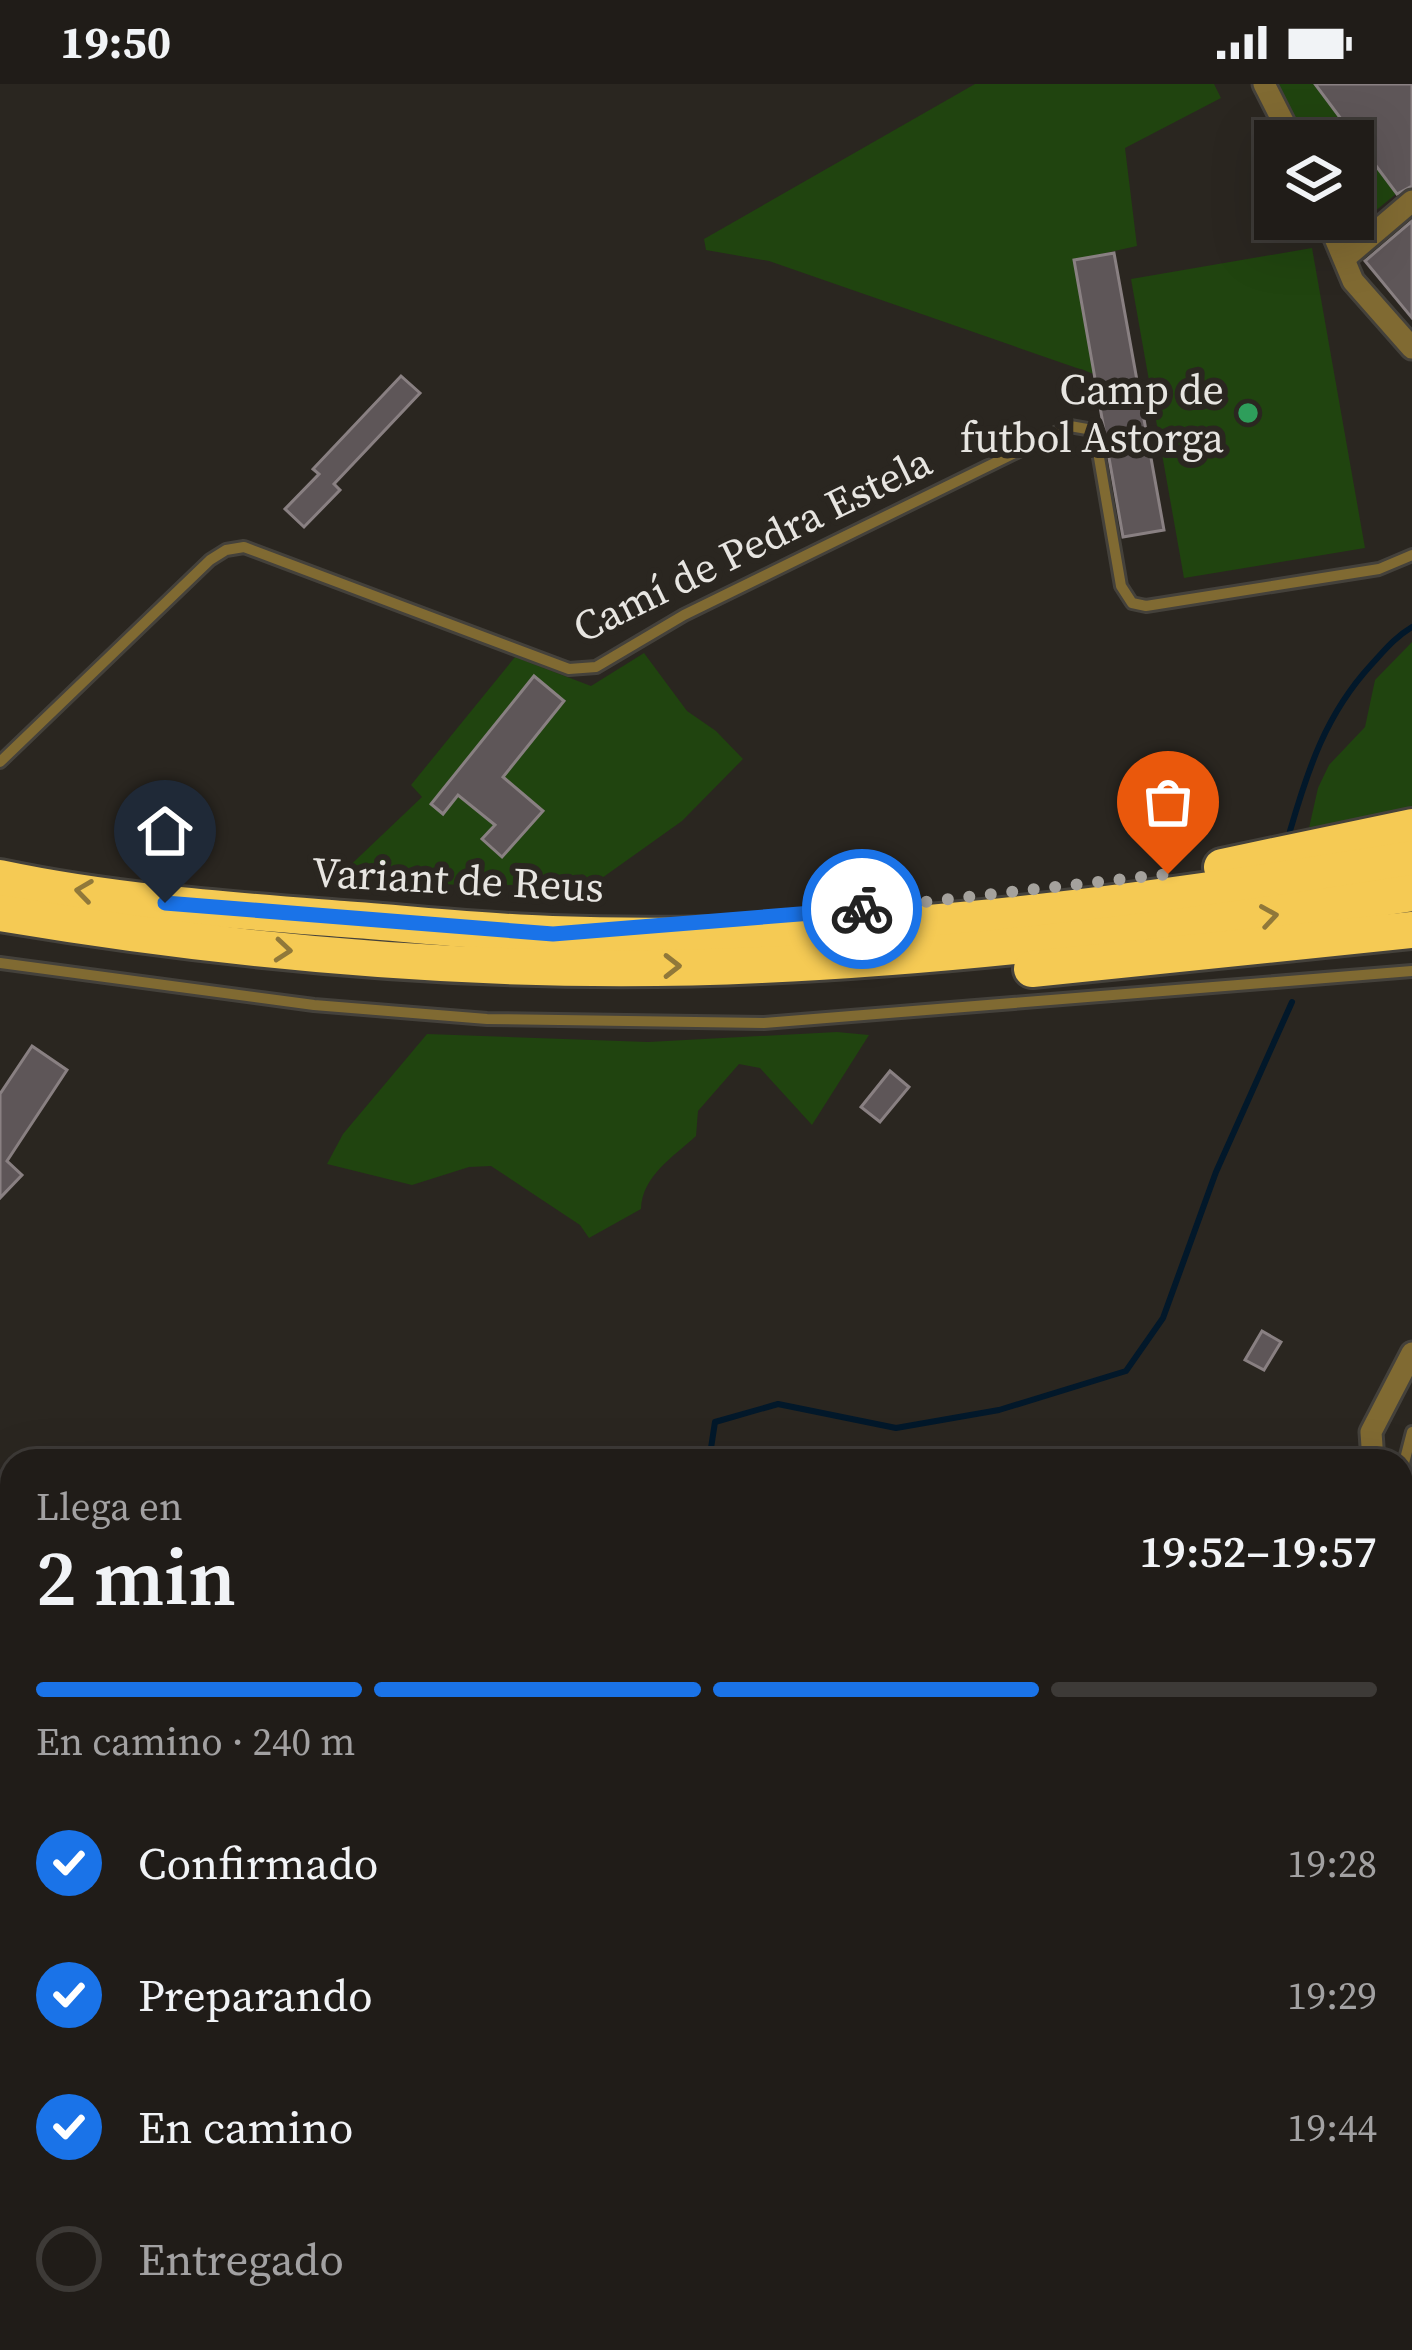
<!DOCTYPE html>
<html lang="es">
<head>
<meta charset="utf-8">
<style>
	:root { --surface:#201c18; --page:#282521; --text:#f1f3f6; --muted:#a2a1a2; --line:#3d3a37; --accent:#1a73e8 }
	body { margin:0; font-family:"Source Serif 4",serif; background:var(--page); color:var(--text); height:100vh; display:flex; flex-direction:column; font-size:45px; white-space:nowrap }
	* { box-sizing:border-box; margin:0 }
	p { font-size:39px; color:var(--muted) }
	.icon { flex:none; width:66px; height:66px; fill:none; stroke:currentColor; stroke-width:2; stroke-linecap:round; stroke-linejoin:round }
	.map { position:relative; flex:1; overflow:hidden }
	.panel { position:absolute; left:0px; top:1365px; width:1413px; height:903px; display:flex; flex-direction:column; background:var(--surface); border-radius:36px 36px 0 0; box-shadow:0 12px 48px #0002,0 0 0 3px var(--line) }
	.panel>* { flex:none }
	.fabs { position:absolute; left:1254px; top:36px; display:grid; gap:24px }
	.fabs a { display:grid; place-items:center; width:120px; height:120px; border-radius:0px; background:var(--surface); box-shadow:0 12px 48px #0002,0 0 0 3px var(--line); font-size:60px }
	.pin { position:absolute; display:grid; place-items:center; width:102px; height:102px; color:#fff; margin:-123px -51px; border-radius:50% 50% 50% 0; rotate:-45deg; box-shadow:0 0 12px #0007 }
	.pin .icon { rotate:45deg }
	.courier { position:absolute; display:grid; place-items:center; width:120px; height:120px; margin:-60px; border:9px solid #1a73e8; border-radius:50%; background:#fff; color:#222; box-shadow:0 3px 15px #0007 }
	.head em { font-style:normal; font-weight:600 }
	.head div { display:flex; flex-direction:column-reverse }
	.head { display:flex; align-items:center; justify-content:space-between; height:204px; padding:0 36px }
	h1 { font-size:78px; font-weight:600; line-height:90px }
	.bar { display:grid; grid-template-columns:repeat(4,1fr); gap:18px 12px; align-content:center; height:144px; padding:0 36px }
	.bar i { height:15px; border-radius:9px; background:var(--line) }
	.bar .active { background:var(--accent) }
	.bar p { grid-column:span 4 }
	ol { padding:0 36px; list-style:none }
	li { display:flex; align-items:center; gap:36px; height:132px }
	li p { margin-inline-start:auto }
	li .icon { padding:12px; border-radius:50%; background:var(--accent); color:#fff; stroke-width:4 }
	li:last-child { color:var(--muted) }
	li i { width:66px; height:66px; border:6px solid var(--line); border-radius:50% }
	.status { display:flex; justify-content:space-between; align-items:center; height:84px; padding:0 60px; background:var(--surface); direction:ltr }
	.status svg { height:33px; fill:currentColor }
	.map>svg:first-child { display:block }
	.green { fill:#20440f }
	.lines { fill:none; stroke-linecap:round; stroke-linejoin:round }
	.stream { stroke:#02182a; stroke-width:6 }
	.building { fill:#5e5658; stroke:#898082; stroke-width:3 }
	.service-casing { stroke:#44413b; stroke-width:16 }
	.minor-casing { stroke:#44413b; stroke-width:27 }
	.motorway-casing { stroke:#44413b; stroke-width:42 }
	.service { stroke:#806a32; stroke-width:10 }
	.minor { stroke:#806a32; stroke-width:21 }
	.motorway { stroke:#f5ca54; stroke-width:36 }
	.oneway { stroke:#90783a }
	.done { stroke:#a5a29d; stroke-width:12; stroke-dasharray:0 21.6 }
	.route { stroke:#1a73e8; stroke-width:15 }
	.leisure-dot { fill:#2e9e5b; stroke:#2a2620; stroke-width:4.5 }
	.labels { text-anchor:middle; dominant-baseline:central; stroke-width:12; stroke-linejoin:round; paint-order:stroke }
	.poi-label { font-size:42px; fill:#e7e5e1; stroke:#2a2620; text-anchor:end }
	.street-label { font-size:42px; fill:#e7e5e1; stroke:#2a2620 }
</style>
</head>
<body>
<div class="status"><b>19:50</b><svg viewBox="0 0 49 12"><path d="M0 12V9h3v3zM5 12V6h3v6zM10 12V3h3v9zM15 12V0h3v12zM26 1h20v11H26zM47 4h2v5h-2z"/></svg></div>
<div class="map">
<svg width="1412" height="2266" viewBox="0 0 1412 2266">
	<rect width="100%" height="100%" fill="#2a2620"/>
	<g class="green">
		<polygon points="975,0 1214,0 1221,14 1125,64 1137,162 1074,176 1094,290 769,177 706,166 704,155"/>
		<polygon points="1277,0 1315,0 1396,110 1352,146 1347,135 1353,135 1353,57 1307,57"/>
		<polygon points="1312,164 1365,464 1184,494 1131,195"/>
		<polygon points="1412,558 1412,723 1309,744 1318,704 1329,681 1365,643 1375,596"/>
		<polygon points="644,569 687,627 716,647 743,675 682,737 595,799 471,802 339,792 422,713 411,701 515,573 591,602"/>
		<path d="M837,948l32,3 -57,90 -52,-57 -21,-4 -41,47 -2,25c-23,21 -54,40 -55,73l-52,29 -9,-13 -89,-59 -22,1 -57,18 -85,-21 16,-30 84,-100 221,8z"/>
		<polygon points="0,1961 12,1973 12,2256 57,2256 54,2266 0,2266"/>
		<polygon points="446,2256 641,2256 647,2266 444,2266"/>
	</g>
	<g class="lines">
		<g class="stream">
			<path d="M1290,747c18,-62 36,-117 81,-166 13,-14 24,-28 41,-38"/>
			<polyline points="709,1377 715,1338 778,1320 896,1344 999,1326 1126,1287 1163,1234 1216,1088 1292,918"/>
			<polyline points="0,1778 12,1785"/>
			<polyline points="700,2256 703,2266"/>
		</g>
	</g>
	<g class="building">
		<polygon points="1315,0 1412,0 1412,102 1397,110"/>
		<polygon points="1412,137 1412,234 1365,177"/>
		<polygon points="1114,169 1164,446 1123,453 1074,176"/>
		<polygon points="401,292 420,309 334,400 340,406 304,443 285,425 319,390 313,385"/>
		<polygon points="534,592 564,617 503,693 543,727 502,773 482,755 495,741 458,711 443,730 431,720"/>
		<polygon points="32,962 67,986 7,1077 22,1091 0,1114 0,1010"/>
		<polygon points="890,987 909,1003 880,1038 861,1023"/>
		<polygon points="1262,1247 1281,1258 1264,1286 1245,1276"/>
	</g>
	<g class="lines">
		<defs>
			<g id="service">
				<polyline points="0,678 210,476 226,466 244,463 569,585 596,583 684,531 1070,342 1087,345 1096,356 1121,502 1132,519 1146,522 1379,485 1412,471"/>
				<polyline points="0,879 314,921 487,935 764,939 1412,887"/>
				<polyline points="1412,1348 1404,1379 1412,1414"/>
			</g>
			<g id="minor">
				<polyline points="1264,0 1293,57"/>
				<polyline points="1327,135 1353,197 1412,264"/>
				<polyline points="1345,174 1412,117"/>
				<polyline points="1373,1377 1371,1348 1412,1269"/>
				<polyline points="1143,2266 1158,2256"/>
			</g>
			<g id="motorway">
				<polyline points="1222,783 1412,743"/>
				<path d="M0,794c113,24 229,32 343,41 70,5 139,13 209,15 287,11 577,-29 860,-75"/>
				<path d="M0,829c250,42 508,64 761,52 219,-10 435,-38 651,-72"/>
				<polyline points="1032,885 1412,846"/>
			</g>
		</defs>
		<use href="#service" class="service-casing"/>
		<use href="#minor" class="minor-casing"/>
		<use href="#motorway" class="motorway-casing"/>
		<use href="#service" class="service"/>
		<use href="#minor" class="minor"/>
		<use href="#motorway" class="motorway"/>
	</g>
	<defs><path id="oneway-chevron" d="M-2-3.5L2.5 0L-2 3.5" fill="none" stroke-width="1.6" stroke-linecap="round" stroke-linejoin="round" transform="scale(3)"/></defs>
	<g class="oneway">
		<use href="#oneway-chevron" transform="translate(84 807) rotate(-172)"/>
		<use href="#oneway-chevron" transform="translate(1269 832) rotate(-9)"/>
		<use href="#oneway-chevron" transform="translate(283 866) rotate(5)"/>
		<use href="#oneway-chevron" transform="translate(672 882)"/>
	</g>
	<g class="lines">
		<polyline class="done" points="862,825 1168,790"/>
		<polyline class="route" points="165,819 553,850 862,825"/>
	</g>
	<circle class="leisure-dot" cx="1248" cy="329" r="12"/>
	<g class="labels">
		<g class="poi-label">
			<text x="1224" y="305">Camp de<tspan x="1224" dy="48">futbol Astorga</tspan></text>
		</g>
		<g class="street-label">
			<text transform="translate(752 460) rotate(-26)">Camí de Pedra Estela</text>
			<text transform="translate(458 795) rotate(3)">Variant de Reus</text>
		</g>
	</g>
</svg>
<div class="fabs">
<a><svg class="icon" aria-label="layers" viewBox="0 0 24 24"><path d="M12 4l9 5-9 5-9-5zM3 14l9 5 9-5"/></svg></a>
</div>
<div class="pin" style="left:1168px;top:790px;background:#ea580c"><svg class="icon" aria-label="bag" viewBox="0 0 24 24"><path d="M5 8h14l-1 12H6zM9 8a3 3 0 0 1 6 0"/></svg></div>
<div class="pin" style="left:165px;top:819px;background:#1f2937"><svg class="icon" aria-label="home" viewBox="0 0 24 24"><path d="M3 11l9-7 9 7M6 9v11h12V9"/></svg></div>
<div class="courier" style="left:862px;top:825px"><svg class="icon" aria-label="bike" viewBox="0 0 24 24"><circle cx="6" cy="16" r="4"/><circle cx="18" cy="16" r="4"/><path d="M6 16l4-8h5l3 8M10 8l3 8H6M13 5h3"/></svg></div>
<section class="panel">
<div class="head"><div><h1>2 min</h1><p>Llega en</p></div><em>19:52–19:57</em></div>
<div class="bar"><i class="active"></i><i class="active"></i><i class="active"></i><i></i><p>En camino · 240 m</p></div>
<ol>
<li><svg class="icon" aria-label="check" viewBox="0 0 24 24"><path d="M5 12l5 5 9-10"/></svg>Confirmado<p>19:28</p></li>
<li><svg class="icon" aria-label="check" viewBox="0 0 24 24"><path d="M5 12l5 5 9-10"/></svg>Preparando<p>19:29</p></li>
<li><svg class="icon" aria-label="check" viewBox="0 0 24 24"><path d="M5 12l5 5 9-10"/></svg>En camino<p>19:44</p></li>
<li><i></i>Entregado</li>
</ol>
</section>
</div>
</body>
</html>
